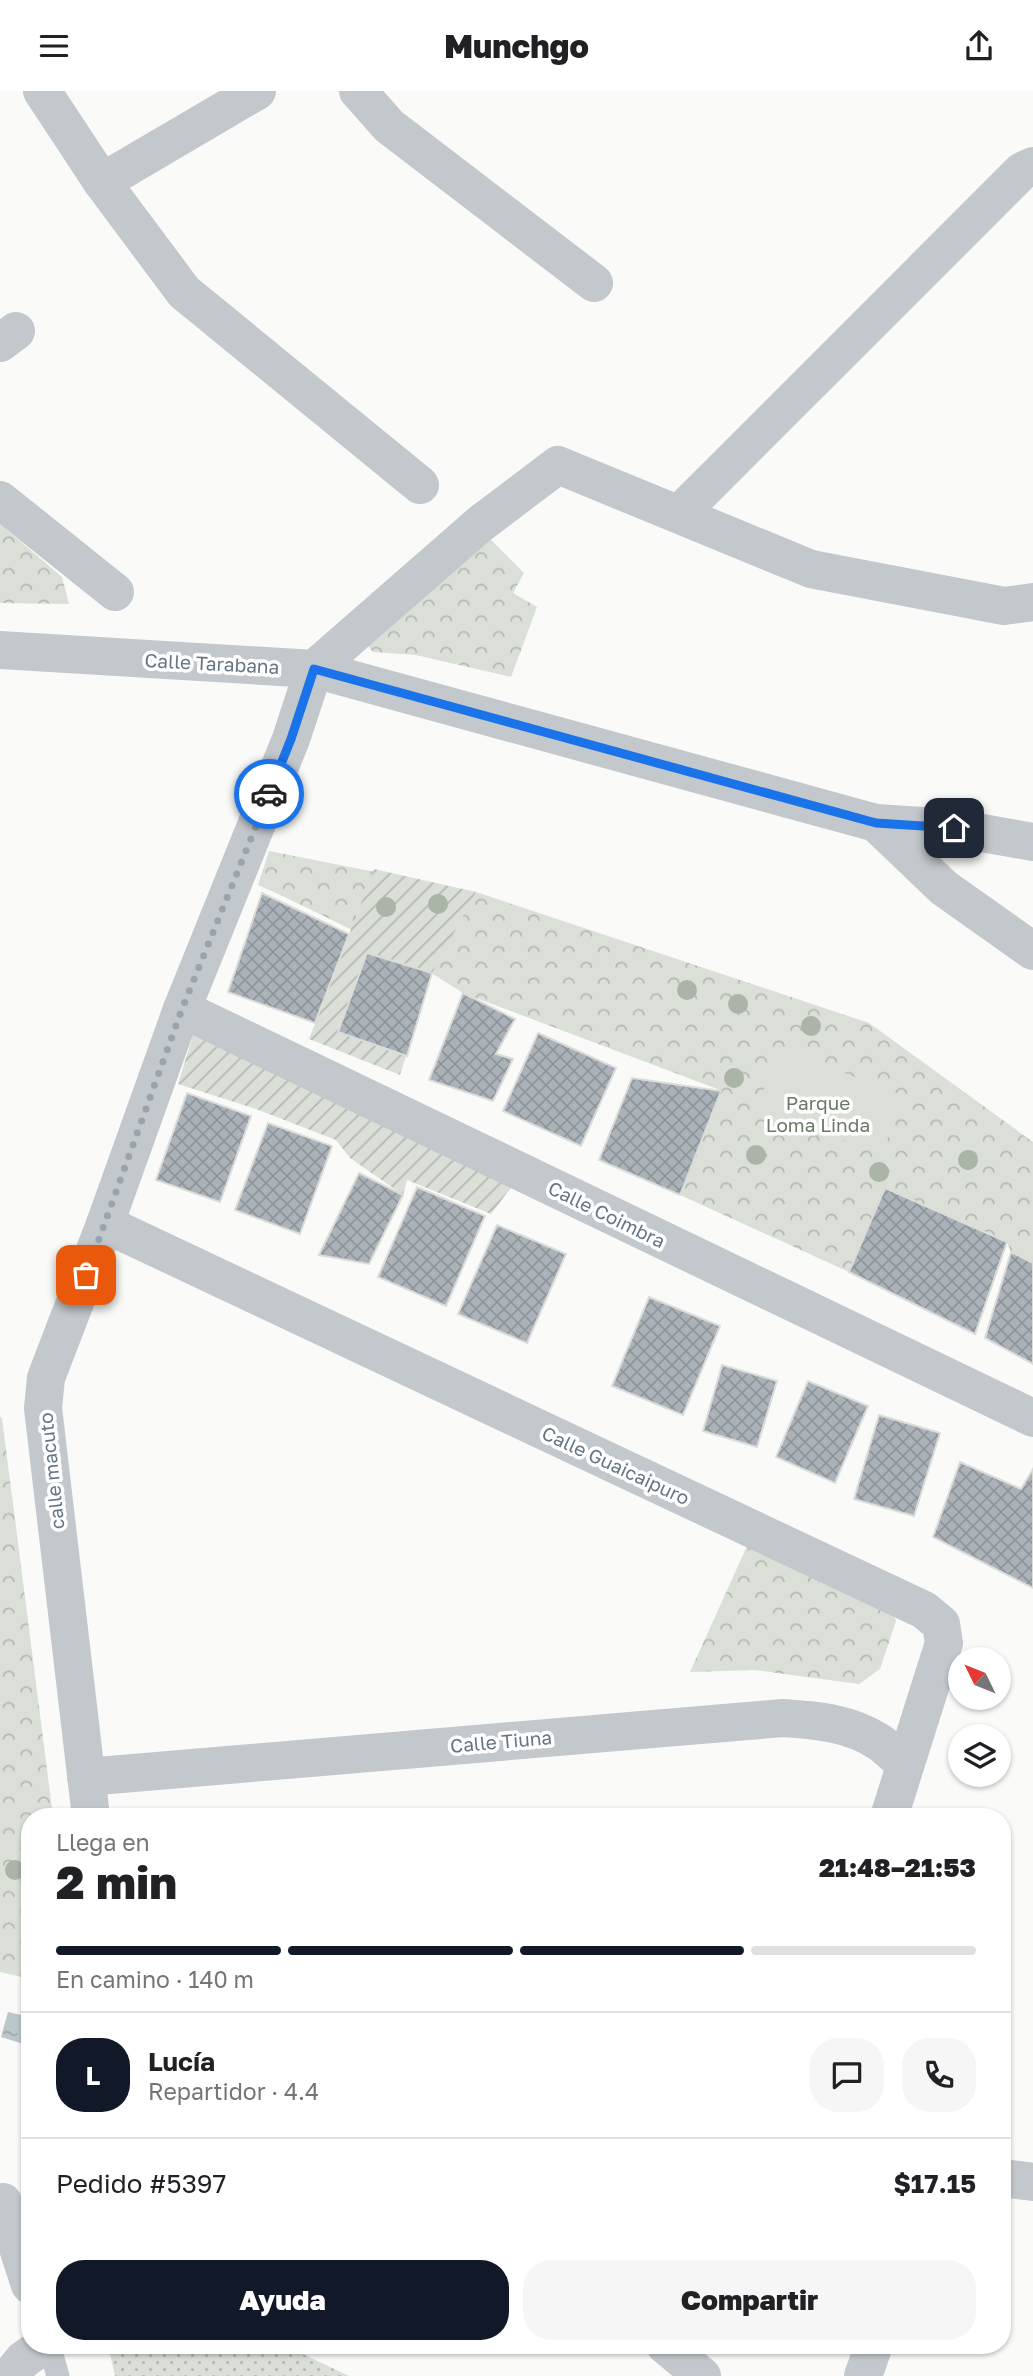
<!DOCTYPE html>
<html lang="es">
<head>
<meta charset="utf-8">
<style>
	:root { --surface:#fff; --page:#f6f6f6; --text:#202124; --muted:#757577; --line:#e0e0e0; --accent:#111827 }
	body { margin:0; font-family:"Golos Text",sans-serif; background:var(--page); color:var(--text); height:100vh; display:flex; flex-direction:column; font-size:26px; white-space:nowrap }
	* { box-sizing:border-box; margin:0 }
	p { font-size:23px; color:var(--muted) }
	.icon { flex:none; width:38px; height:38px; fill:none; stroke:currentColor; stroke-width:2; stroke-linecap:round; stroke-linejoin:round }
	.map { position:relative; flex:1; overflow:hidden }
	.details { position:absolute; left:21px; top:1717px; width:990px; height:546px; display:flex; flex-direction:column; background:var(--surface); border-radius:28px; box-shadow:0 2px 5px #0004 }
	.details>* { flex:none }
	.needle { width:46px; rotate:313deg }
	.buttons { position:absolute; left:948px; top:1556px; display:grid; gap:14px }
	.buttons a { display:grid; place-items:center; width:63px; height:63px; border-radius:50%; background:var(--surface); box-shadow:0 2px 5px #0004; font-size:35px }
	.pin { position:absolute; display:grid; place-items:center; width:60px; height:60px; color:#fff; margin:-30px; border-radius:14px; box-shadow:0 4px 10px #0006 }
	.courier { position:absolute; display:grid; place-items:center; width:70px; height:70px; margin:-35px; border:5px solid #1a73e8; border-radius:50%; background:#fff; color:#222; box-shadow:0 2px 9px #0007 }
	.summary em { font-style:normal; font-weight:800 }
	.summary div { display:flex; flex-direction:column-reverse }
	.summary { display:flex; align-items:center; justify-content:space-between; height:119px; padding:0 35px }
	h1 { font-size:46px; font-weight:800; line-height:52px }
	.bar { display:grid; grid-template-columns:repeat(4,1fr); gap:10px 7px; align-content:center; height:84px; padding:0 35px }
	.bar i { height:9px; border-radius:5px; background:var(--line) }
	.bar .current { background:var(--accent) }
	.bar p { grid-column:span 4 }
	.line { display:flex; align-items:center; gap:18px; padding:0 35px; border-top:2px solid var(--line) }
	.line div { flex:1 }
	.round { display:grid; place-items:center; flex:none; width:74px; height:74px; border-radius:28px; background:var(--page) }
	.button { display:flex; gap:14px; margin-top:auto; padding:14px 35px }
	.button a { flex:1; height:80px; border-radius:28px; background:var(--accent); color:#fff; font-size:28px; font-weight:800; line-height:80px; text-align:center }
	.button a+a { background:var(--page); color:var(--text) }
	header { display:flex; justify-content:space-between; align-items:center; height:91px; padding:0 35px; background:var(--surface); font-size:32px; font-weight:800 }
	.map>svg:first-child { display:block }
	.grass { fill:url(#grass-dots) }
	.forest { fill:url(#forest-crowns) }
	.garden { fill:url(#garden-furrows) }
	.pitch { fill:#dadfd7 }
	.water { fill:url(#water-ripples) }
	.building { fill:url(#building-cross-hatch); stroke:#dcdcda; stroke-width:2 }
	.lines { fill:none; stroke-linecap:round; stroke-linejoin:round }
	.service { stroke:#c3c8cc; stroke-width:23 }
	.minor { stroke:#c3c8cc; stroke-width:38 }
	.tree { fill:#aab4a7 }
	.done { stroke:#99a4ac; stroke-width:7; stroke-dasharray:0 12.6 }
	.route { stroke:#1a73e8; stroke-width:9 }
	.labels { text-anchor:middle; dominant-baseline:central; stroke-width:7; stroke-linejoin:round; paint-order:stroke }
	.street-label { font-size:19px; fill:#657683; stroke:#fff }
	.park-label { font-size:19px; fill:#687a64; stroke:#fff }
</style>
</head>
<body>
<header><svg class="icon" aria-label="menu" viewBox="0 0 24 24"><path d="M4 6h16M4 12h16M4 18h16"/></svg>Munchgo<svg class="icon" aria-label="share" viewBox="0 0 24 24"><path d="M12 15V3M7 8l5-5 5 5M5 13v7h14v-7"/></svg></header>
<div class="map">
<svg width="1033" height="2285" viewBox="0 0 1033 2285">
	<defs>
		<pattern id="grass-dots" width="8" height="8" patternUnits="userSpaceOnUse" patternTransform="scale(1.75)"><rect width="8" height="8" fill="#dadfd7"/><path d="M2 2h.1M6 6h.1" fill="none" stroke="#b4b9b4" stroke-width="1.8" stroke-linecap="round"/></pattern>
		<pattern id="forest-crowns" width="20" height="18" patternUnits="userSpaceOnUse" patternTransform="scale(1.75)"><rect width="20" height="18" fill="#dadfd7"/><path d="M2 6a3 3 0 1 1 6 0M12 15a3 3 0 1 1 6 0" fill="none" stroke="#b4b9b4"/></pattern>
		<pattern id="garden-furrows" width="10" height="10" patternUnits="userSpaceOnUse" patternTransform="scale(1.75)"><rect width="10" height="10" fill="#dadfd7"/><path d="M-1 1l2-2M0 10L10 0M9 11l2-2" fill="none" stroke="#b4b9b4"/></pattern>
		<pattern id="water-ripples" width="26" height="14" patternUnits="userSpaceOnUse" patternTransform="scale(1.75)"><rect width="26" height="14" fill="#bbc7cb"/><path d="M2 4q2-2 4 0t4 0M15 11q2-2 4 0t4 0" fill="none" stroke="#9ca6aa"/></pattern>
		<pattern id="building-cross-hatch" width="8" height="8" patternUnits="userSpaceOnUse" patternTransform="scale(1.75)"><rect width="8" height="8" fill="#aab3b9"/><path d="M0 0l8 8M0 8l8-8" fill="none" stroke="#8e969c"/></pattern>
	</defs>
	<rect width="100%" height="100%" fill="#fafaf8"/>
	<polygon class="grass" points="108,2254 284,2254 349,2285 115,2285"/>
	<g class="forest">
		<polygon points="0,433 62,486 69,513 0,512"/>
		<polygon points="487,445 524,482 513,502 537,516 511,586 416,564 373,561 359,544"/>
		<path d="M269,760l207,41 393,131 164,119v121l-22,-11 -4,-10 -122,-54 -36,84 -169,-77 40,-105 -257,-97c-65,-42 -135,-76 -205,-108z"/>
		<polygon points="0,1326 2,1327 53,1725 30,1726 30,1888 0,1881"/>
		<polygon points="748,1453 891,1517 896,1530 880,1578 859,1593 755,1579 690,1581"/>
	</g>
	<g class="garden">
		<polygon points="374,778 476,801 432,882 400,984 309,948"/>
		<polygon points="194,941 513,1094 491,1123 407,1089 403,1104 350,1067 336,1049 256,1018 178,993"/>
	</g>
	<polygon class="pitch" points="779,957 904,1005 881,1064 757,1016"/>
	<polygon class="water" points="8,1921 30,1926 30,1955 1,1946"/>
	<g class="building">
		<polygon points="262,802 349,843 315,932 228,901"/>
		<polygon points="367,862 432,882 407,965 338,941"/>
		<polygon points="463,902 515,928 496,963 513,968 493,1010 429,989"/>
		<polygon points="538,942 616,977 581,1055 503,1020"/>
		<polygon points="632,987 721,1000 680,1104 599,1069"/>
		<polygon points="187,1002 251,1025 220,1111 156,1089"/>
		<polygon points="268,1032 332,1055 300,1143 235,1119"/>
		<polygon points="359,1082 403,1104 369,1173 319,1164"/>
		<polygon points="417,1096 485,1125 446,1215 378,1186"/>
		<polygon points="885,1097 1007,1151 975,1243 849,1181"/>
		<polygon points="497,1134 566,1163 527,1252 458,1223"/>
		<polygon points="1011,1161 1033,1172 1033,1273 985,1247"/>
		<polygon points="649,1206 720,1235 683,1324 612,1295"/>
		<polygon points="722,1274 777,1290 757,1356 703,1340"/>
		<polygon points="808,1290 868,1315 835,1392 776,1366"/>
		<polygon points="879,1324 940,1342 914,1425 854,1408"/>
		<polygon points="960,1371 1021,1398 1033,1378 1033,1497 933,1446"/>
	</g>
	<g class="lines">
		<polyline class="service" points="49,2254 58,2285"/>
		<g class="minor">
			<polyline points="42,0 102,91"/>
			<polyline points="257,0 102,91 184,201 420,394"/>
			<polyline points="358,0 389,35 594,192"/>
			<polyline points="0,252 16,240"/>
			<polyline points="0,409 115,501"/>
			<polyline points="679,423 1022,80 1033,75"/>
			<polyline points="0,559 314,578 876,732 954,737 1033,751"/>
			<polyline points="314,578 480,433 558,374 811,478 1004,515 1033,511"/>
			<polyline points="876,732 944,797 1033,860"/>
			<polyline points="182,918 1033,1327"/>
			<polyline points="105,1133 924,1519 941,1533 944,1552 889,1726"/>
			<path d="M86,1686l697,-59c33,2 67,5 96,24 9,6 17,15 26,22"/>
			<polyline points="91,1726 43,1317 46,1287 105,1133 182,918 291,648 314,578"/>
			<polyline points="1003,2087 1033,2091"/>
			<polyline points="3,2111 30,2194"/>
			<polyline points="665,2254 702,2285"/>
			<polyline points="10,2285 23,2269 44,2254"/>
			<polyline points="863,2285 874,2254"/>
		</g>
	</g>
	<g class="tree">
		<circle cx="438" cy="813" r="10"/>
		<circle cx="386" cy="816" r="10"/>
		<circle cx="687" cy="899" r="10"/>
		<circle cx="738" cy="913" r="10"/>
		<circle cx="811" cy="935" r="10"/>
		<circle cx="734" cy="987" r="10"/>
		<circle cx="756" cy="1064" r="10"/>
		<circle cx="968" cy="1069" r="10"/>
		<circle cx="879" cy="1081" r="10"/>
		<circle cx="15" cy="1779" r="10"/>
	</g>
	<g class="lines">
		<polyline class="done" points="86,1184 182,918 269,703"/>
		<polyline class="route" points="269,703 291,648 314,578 876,732 954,737"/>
	</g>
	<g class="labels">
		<g class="street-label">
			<text transform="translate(212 572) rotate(3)">Calle Tarabana</text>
			<text transform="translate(607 1123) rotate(26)">Calle Coimbra</text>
			<text transform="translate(616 1374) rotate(25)">Calle Guaicaipuro</text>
			<text transform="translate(51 1380) rotate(-96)">calle macuto</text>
			<text transform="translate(501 1650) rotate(-5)">Calle Tiuna</text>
		</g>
		<g class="park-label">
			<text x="818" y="1011">Parque<tspan x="818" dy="22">Loma Linda</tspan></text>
		</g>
	</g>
</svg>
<div class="buttons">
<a><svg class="needle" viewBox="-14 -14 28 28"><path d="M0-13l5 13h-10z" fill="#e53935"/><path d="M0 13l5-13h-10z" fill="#757577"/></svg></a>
<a><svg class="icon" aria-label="layers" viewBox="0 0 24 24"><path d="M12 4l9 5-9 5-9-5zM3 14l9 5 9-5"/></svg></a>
</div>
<div class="pin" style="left:86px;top:1184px;background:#ea580c"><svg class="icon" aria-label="bag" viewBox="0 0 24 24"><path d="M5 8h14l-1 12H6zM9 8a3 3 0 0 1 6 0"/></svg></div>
<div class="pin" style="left:954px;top:737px;background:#1f2937"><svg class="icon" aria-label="home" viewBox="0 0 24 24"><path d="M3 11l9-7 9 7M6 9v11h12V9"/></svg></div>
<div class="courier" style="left:269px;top:703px"><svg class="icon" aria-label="car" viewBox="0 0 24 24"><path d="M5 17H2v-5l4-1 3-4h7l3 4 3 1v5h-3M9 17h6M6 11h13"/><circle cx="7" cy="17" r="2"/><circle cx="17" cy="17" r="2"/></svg></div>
<section class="details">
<div class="summary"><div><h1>2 min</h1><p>Llega en</p></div><em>21:48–21:53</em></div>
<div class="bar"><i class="current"></i><i class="current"></i><i class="current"></i><i></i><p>En camino · 140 m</p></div>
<div class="line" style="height:126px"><b class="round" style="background:var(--accent);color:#fff">L</b><div><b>Lucía</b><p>Repartidor · 4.4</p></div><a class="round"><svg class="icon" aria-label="chat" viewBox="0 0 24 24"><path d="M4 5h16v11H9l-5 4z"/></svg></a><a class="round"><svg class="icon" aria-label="phone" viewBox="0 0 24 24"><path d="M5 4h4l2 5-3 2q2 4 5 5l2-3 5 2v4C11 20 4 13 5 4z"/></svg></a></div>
<div class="line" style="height:91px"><div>Pedido #5397</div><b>$17.15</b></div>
<div class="button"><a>Ayuda</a><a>Compartir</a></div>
</section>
</div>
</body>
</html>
